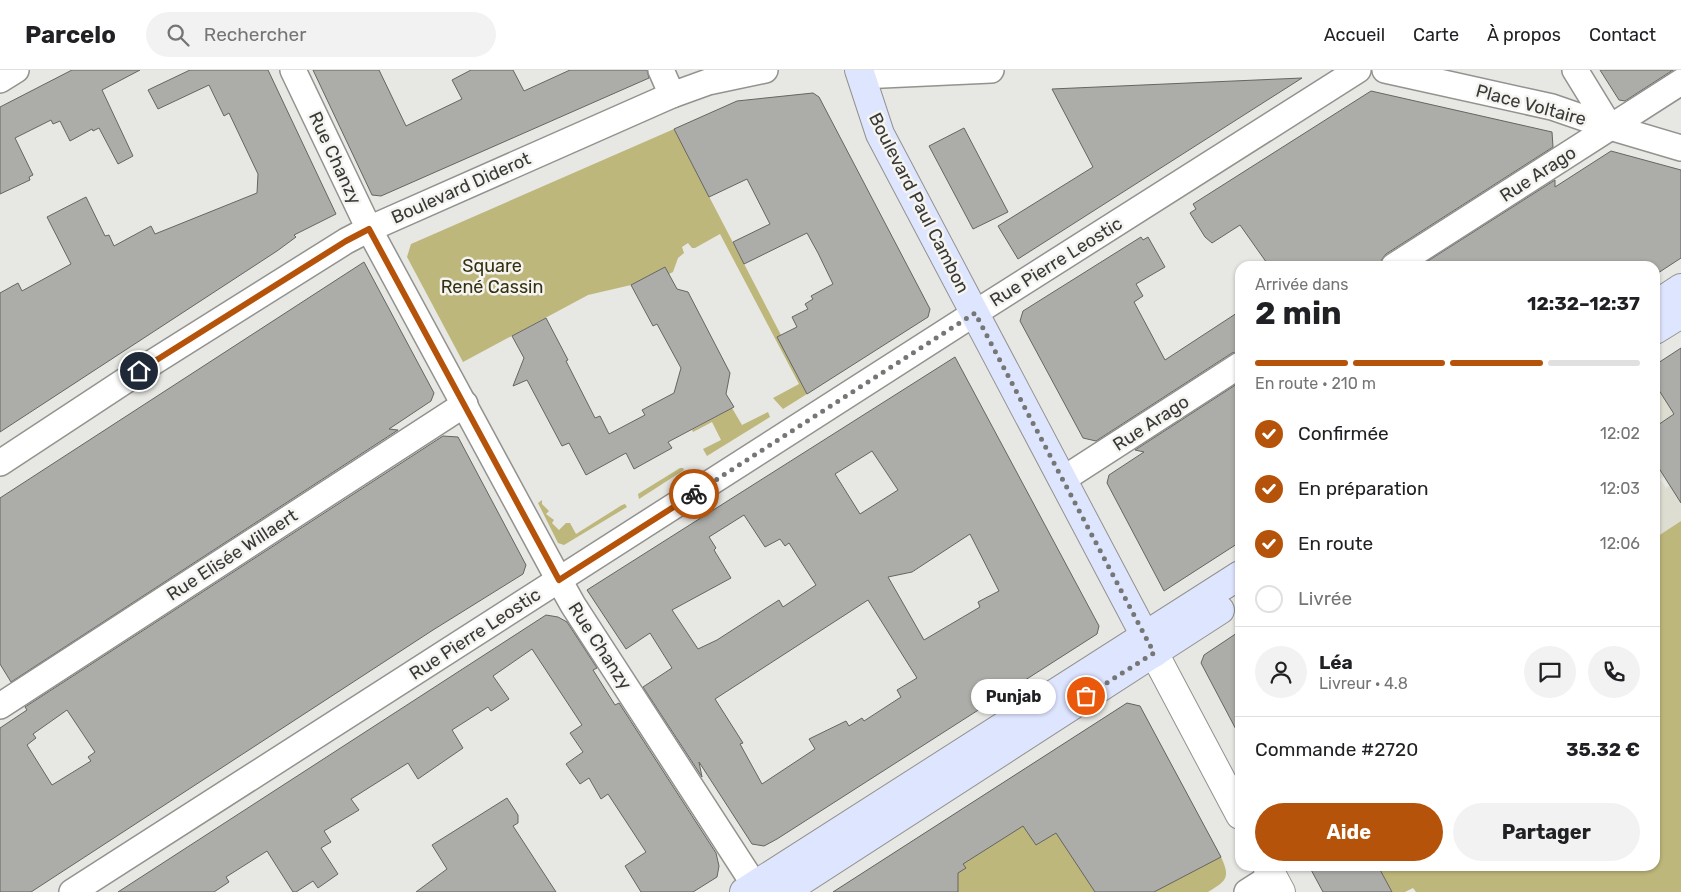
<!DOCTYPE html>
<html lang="fr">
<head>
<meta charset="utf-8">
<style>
	:root { --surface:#fff; --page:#f2f2f2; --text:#202124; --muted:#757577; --line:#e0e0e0; --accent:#b45309 }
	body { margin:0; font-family:Rubik,sans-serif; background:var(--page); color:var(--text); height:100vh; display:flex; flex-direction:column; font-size:19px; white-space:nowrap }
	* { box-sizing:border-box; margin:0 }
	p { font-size:16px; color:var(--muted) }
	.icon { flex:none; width:28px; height:28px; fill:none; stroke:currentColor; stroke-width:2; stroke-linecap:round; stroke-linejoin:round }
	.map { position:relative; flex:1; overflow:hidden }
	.drawer { position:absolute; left:1235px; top:191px; width:425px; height:610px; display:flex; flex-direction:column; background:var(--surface); border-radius:15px; box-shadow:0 1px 4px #0004 }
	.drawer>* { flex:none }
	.pin { position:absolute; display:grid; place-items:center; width:42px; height:42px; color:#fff; margin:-21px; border:2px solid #fff; border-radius:50%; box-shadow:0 1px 5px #0007 }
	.courier { position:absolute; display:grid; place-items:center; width:50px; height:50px; margin:-25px; border:4px solid #b45309; border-radius:50%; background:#fff; color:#222; box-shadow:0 1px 6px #0007 }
	.bubble { position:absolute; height:35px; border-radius:18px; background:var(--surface); box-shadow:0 1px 4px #0004; font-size:16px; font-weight:700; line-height:35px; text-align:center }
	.summary em { font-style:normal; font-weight:700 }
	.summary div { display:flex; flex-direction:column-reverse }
	.summary { display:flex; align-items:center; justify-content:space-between; height:85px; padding:0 20px }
	h1 { font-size:32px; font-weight:700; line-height:38px }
	.bar { display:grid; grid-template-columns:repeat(4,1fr); gap:8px 5px; align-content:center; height:60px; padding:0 20px }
	.bar i { height:6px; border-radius:4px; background:var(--line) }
	.bar .on { background:var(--accent) }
	.bar p { grid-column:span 4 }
	.line { display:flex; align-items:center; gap:12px; padding:0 20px; border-top:1px solid var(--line) }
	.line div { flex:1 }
	.round { display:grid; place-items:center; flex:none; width:52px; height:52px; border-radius:26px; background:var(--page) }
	ol { padding:0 20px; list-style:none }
	li { display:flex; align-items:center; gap:15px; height:55px }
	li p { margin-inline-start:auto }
	li .icon { padding:5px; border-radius:50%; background:var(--accent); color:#fff; stroke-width:4 }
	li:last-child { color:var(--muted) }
	li i { width:28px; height:28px; border:2px solid var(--line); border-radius:50% }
	.button { display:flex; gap:10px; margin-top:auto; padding:10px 20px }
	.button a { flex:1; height:58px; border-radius:30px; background:var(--accent); color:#fff; font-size:20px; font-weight:700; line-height:58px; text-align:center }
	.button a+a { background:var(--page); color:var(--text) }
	header { display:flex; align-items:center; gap:30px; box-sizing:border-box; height:70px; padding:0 25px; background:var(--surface); border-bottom:1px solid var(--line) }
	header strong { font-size:24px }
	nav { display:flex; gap:28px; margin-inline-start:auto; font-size:18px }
	.search { width:350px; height:45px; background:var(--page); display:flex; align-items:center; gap:12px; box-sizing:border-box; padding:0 18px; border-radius:28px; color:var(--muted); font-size:19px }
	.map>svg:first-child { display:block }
	.built { fill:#deddd2 }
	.green { fill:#beb77b }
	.building { fill:#acaca8; stroke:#656561; fill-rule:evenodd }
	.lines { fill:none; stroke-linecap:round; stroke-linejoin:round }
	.minor-casing { stroke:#93928e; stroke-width:28 }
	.tertiary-casing { stroke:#93928e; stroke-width:30 }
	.secondary-casing { stroke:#93928e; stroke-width:30 }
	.minor { stroke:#fff; stroke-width:25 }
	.tertiary { stroke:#fff; stroke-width:28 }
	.secondary { stroke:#dee5ff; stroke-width:28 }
	.done { stroke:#767674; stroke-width:5; stroke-dasharray:0 9 }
	.route { stroke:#b45309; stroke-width:6 }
	.labels { text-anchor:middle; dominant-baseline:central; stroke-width:5; stroke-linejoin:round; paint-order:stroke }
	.street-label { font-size:18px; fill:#393938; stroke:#f5f4f0 }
	.park-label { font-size:18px; fill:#343010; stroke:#f5f4f0 }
</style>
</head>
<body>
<header>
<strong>Parcelo</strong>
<div class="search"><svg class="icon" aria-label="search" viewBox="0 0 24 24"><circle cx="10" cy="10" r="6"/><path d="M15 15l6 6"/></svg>Rechercher</div>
<nav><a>Accueil</a><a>Carte</a><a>À propos</a><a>Contact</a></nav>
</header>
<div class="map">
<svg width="1681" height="822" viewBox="0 0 1681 822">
	<rect width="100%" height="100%" fill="#e7e7e3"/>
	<g class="built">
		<polygon points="1655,314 1674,344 1655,357"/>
		<polygon points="1655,392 1664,406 1660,409 1666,418 1670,415 1681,432 1681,451 1655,468"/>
	</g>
	<g class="green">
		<polygon points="674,59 781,265 778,268 807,324 783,339 773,328 799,314 720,164 695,178 692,178 688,173 682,177 684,183 678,188 673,202 669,204 665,197 631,215 588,225 463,292 407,187 411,174"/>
		<polygon points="732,338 742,355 768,342 770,347 707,386 703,379 721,370 712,352 693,362 692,360"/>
		<polygon points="680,398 683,398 684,400 639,429 638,424"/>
		<polygon points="542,430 542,434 549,441 546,444 554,450 552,453 559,460 566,453 570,453 576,464 622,435 625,434 627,437 564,475 558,473 538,433"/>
		<polygon points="1681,451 1681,822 1416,822 1413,818 1405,822 1392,822 1378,796 1655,796 1655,468"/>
		<path d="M1127,633l13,3 81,151c10,21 5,24 -13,35h-375z"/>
	</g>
	<g class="building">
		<polygon points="72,0 140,0 102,20 133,86 118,94 99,58 93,61 92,59 70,71 60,51 53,54 51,50 15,68 33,105 29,107 30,110 0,124 0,37"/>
		<polygon points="190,0 268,0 336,144 294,165 296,167 277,181 0,362 0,223 18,213 22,221 71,194 47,147 86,127 105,166 109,165 114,176 151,156 155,164 257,123 258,104 229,43 224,46 209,15 158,39 148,20"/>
		<polygon points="313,0 379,0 406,56 462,29 452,10 471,0 513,0 524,21 570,0 647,0 649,8 381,126 372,125"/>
		<polygon points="1600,0 1673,0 1625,31 1619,30"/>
		<polygon points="1302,8 1018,189 998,156 1093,97 1052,19"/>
		<polygon points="1371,21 1552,62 1553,77 1386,184 1382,189 1380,196 1269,196 1240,155 1212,173 1205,167 1190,143 1196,139 1193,134"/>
		<polygon points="813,23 819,27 930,239 928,247 807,324 777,267 797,257 792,247 808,239 805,234 813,229 811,226 833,214 818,183 807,163 744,194 733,172 770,154 747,109 709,127 674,59 737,31"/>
		<polygon points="964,58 1008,142 973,159 929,76"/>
		<polygon points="1611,81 1681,100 1681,188 1655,205 1655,196 1420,196 1555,110 1555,117"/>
		<polygon points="1141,167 1143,170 1148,167 1165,197 1136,214 1143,226 1134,232 1165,290 1240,241 1240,281 1232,283 1096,371 1083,368 1020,251 1023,241"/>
		<polygon points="364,192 434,323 431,331 389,359 398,360 11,612 0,594 0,428"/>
		<polygon points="665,197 677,219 688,222 730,303 726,324 734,337 668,372 672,378 634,399 626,383 586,405 569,373 562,376 527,310 513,316 524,288 512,266 546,248 568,290 566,291 595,348 600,346 609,364 645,345 642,340 674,323 681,298 657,254 653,256 631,215"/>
		<polygon points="1681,278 1681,433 1655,392 1655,357 1674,344 1655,314 1655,295"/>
		<path d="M955,287l144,269 -2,8 -320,205 -13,7 -12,-2 -53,-82 3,15 -59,-90 29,-19 -22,-35 -24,16 -39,-59zM872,381l26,39 -38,24 -25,-40zM744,445l21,32 15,-8 5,7 4,-3 27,42 -33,22 -4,-7 -62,40 -19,9 -26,-39 59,-32 -17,-28 2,-2 -7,-11zM970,464l29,57 -21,11 2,5 -56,33 -36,-63 24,-5zM868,530l49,78 -20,12 4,7 -37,24 -2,-3 -13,8 -3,-5 -37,18 6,10 -53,35 -22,-40 3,-1 -28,-44z"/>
		<polygon points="1240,312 1240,472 1164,521 1107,413 1109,405 1144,382 1135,380"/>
		<path d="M443,366l15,1 68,128 -3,9 -90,56 -402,262h-31v-164l27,-18 -2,-3zM67,640l28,42 -7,5 3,4 -39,24 -25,-40 9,-7 -3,-4z"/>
		<polygon points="546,545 558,547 567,552 597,598 593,600 615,635 619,633 716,783 719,796 717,807 693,822 641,822 625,796 646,782 608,724 601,729 589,708 580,714 566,694 583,682 570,663 582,655 532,579 493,606 509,629 491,641 488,637 452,660 463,678 418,709 408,693 351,729 359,740 324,761 331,772 321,778 338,804 318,818 313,811 296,822 293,822 267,781 226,807 229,812 214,822 118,822"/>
		<polygon points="1240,561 1240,667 1201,593 1204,585"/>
		<polygon points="1127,633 1140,636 1221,787 1154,822 1095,822 1056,763 1036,775 1023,756 963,794 966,798 958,803 958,822 833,822"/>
		<polygon points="507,728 518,745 518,753 513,756 556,822 416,822 447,799 432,775"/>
		<polygon points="1309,796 1378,796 1392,822 1323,822"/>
	</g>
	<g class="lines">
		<defs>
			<g id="minor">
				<polyline points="293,0 369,159 559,510 573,535 759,822"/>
				<polyline points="661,0 672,25"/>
				<polyline points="1385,0 1552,37 1610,57 1681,78"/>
				<polyline points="1575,0 1610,57"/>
				<polyline points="861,6 991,0"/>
				<polyline points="0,10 16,0"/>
				<polyline points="1394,196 1681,12"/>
				<polyline points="0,393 155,291 346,171 369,159 672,25 708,12 765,0"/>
				<polyline points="1062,410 1240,295"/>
				<polyline points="0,636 465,334"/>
				<polyline points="72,822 975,243 1358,0"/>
				<polyline points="1247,822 1272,806"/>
			</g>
			<g id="tertiary">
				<polyline points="1154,583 1240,745"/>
				<polyline points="1267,796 1281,822"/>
			</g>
			<g id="secondary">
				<polyline points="859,0 880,64 1154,583"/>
				<polyline points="1655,235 1681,218"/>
				<polyline points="1655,260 1681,244"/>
				<polyline points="744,822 1240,505"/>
				<polyline points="784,822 1220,540"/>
			</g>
		</defs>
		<use href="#minor" class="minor-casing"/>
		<use href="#tertiary" class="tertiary-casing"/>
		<use href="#secondary" class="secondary-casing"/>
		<use href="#minor" class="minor"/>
		<use href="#tertiary" class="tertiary"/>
		<use href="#secondary" class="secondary"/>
	</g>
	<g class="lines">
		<polyline class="done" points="694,424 975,243 1154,583 1086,626"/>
		<polyline class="route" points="139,301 346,171 369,159 559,510 694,424"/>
	</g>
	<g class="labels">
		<g class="street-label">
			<text transform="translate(1531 35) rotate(15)">Place Voltaire</text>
			<text transform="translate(335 88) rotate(65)">Rue Chanzy</text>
			<text transform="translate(1538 104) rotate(-33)">Rue Arago</text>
			<text transform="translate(461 118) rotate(-24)">Boulevard Diderot</text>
			<text transform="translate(919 133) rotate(63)">Boulevard Paul Cambon</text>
			<text transform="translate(1056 192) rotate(-32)">Rue Pierre Leostic</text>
			<text transform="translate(1151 353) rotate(-33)">Rue Arago</text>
			<text transform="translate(232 485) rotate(-33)">Rue Elisée Willaert</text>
			<text transform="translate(475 564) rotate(-33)">Rue Pierre Leostic</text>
			<text transform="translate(600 576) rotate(57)">Rue Chanzy</text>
		</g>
		<g class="park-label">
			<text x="492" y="196">Square<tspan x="492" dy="21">René Cassin</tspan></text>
		</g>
	</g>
</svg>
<div class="pin" style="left:1086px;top:626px;background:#ea580c"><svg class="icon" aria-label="bag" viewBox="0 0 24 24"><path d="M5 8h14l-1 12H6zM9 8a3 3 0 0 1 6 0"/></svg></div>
<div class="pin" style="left:139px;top:301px;background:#1f2937"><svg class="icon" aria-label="home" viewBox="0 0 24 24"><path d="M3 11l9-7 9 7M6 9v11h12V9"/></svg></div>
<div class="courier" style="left:694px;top:424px"><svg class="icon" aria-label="bike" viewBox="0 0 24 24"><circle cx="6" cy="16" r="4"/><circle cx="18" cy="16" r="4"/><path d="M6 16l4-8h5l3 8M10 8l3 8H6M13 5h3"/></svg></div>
<div class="bubble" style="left:971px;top:609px;width:85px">Punjab</div>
<section class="drawer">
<div class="summary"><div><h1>2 min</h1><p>Arrivée dans</p></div><em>12:32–12:37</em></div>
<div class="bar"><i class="on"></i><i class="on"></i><i class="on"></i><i></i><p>En route · 210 m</p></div>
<ol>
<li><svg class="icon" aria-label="check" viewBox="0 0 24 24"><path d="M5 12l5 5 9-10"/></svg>Confirmée<p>12:02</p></li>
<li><svg class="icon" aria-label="check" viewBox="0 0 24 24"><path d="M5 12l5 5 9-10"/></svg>En préparation<p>12:03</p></li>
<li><svg class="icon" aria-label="check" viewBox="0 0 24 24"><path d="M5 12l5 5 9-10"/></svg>En route<p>12:06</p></li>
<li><i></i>Livrée</li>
</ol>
<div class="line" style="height:90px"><a class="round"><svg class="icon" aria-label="person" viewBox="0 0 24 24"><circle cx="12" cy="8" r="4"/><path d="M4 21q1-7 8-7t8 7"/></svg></a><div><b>Léa</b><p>Livreur · 4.8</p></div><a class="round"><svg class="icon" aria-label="chat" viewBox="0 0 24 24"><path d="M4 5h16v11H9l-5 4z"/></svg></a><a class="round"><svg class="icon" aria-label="phone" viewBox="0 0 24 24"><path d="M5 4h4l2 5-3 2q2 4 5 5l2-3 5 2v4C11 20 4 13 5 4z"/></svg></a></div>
<div class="line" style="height:65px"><div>Commande #2720</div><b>35.32 €</b></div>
<div class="button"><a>Aide</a><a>Partager</a></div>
</section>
</div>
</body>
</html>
